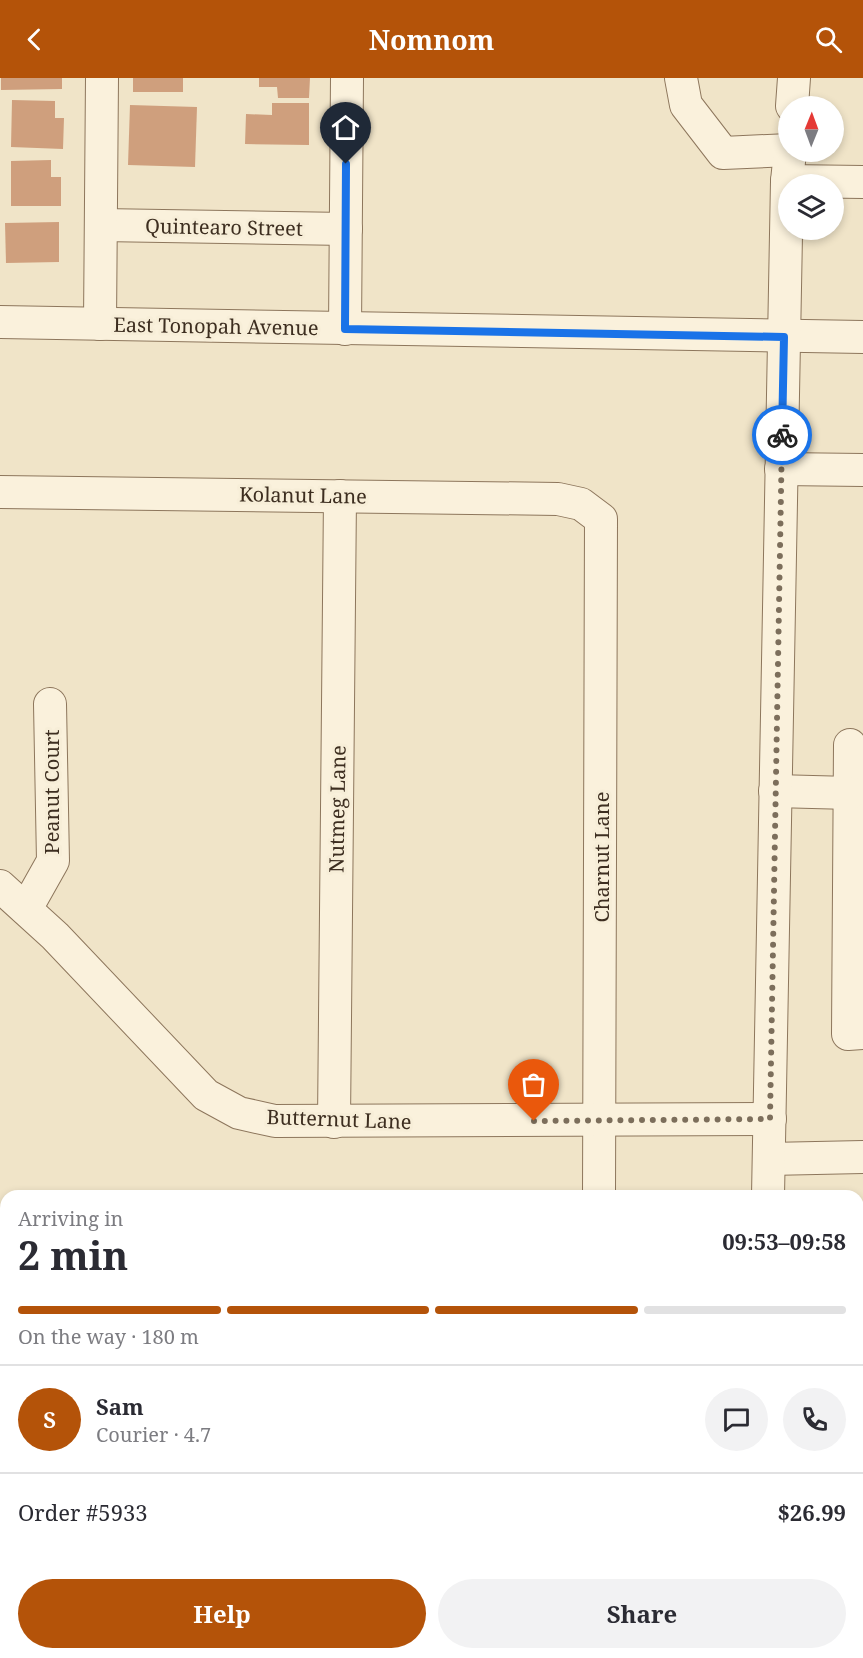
<!DOCTYPE html>
<html lang="en">
<head>
<meta charset="utf-8">
<style>
	:root { --surface:#fff; --page:#f2f2f3; --text:#2b2b33; --muted:#7c7c81; --line:#e1e1e2; --accent:#b45309 }
	body { margin:0; font-family:"Noto Serif",serif; background:var(--page); color:var(--text); height:100vh; display:flex; flex-direction:column; font-size:22px; white-space:nowrap }
	* { box-sizing:border-box; margin:0 }
	p { font-size:20px; color:var(--muted) }
	.icon { flex:none; width:33px; height:33px; fill:none; stroke:currentColor; stroke-width:2; stroke-linecap:round; stroke-linejoin:round }
	.map { position:relative; flex:1; overflow:hidden }
	.side { position:absolute; left:0px; top:1112px; width:864px; height:470px; display:flex; flex-direction:column; background:var(--surface); border-radius:18px 18px 0 0; box-shadow:0 3px 9px #0003 }
	.side>* { flex:none }
	.needle { width:39px; rotate:1deg }
	.buttons { position:absolute; left:778px; top:18px; display:grid; gap:12px }
	.buttons a { display:grid; place-items:center; width:66px; height:66px; border-radius:50%; background:var(--surface); box-shadow:0 3px 9px #0003; font-size:30px }
	.pin { position:absolute; display:grid; place-items:center; width:51px; height:51px; color:#fff; margin:-62px -26px; border-radius:50% 50% 50% 0; rotate:-45deg; box-shadow:0 0 6px #0007 }
	.pin .icon { rotate:45deg }
	.courier { position:absolute; display:grid; place-items:center; width:60px; height:60px; margin:-30px; border:4px solid #1a73e8; border-radius:50%; background:#fff; color:#222; box-shadow:0 2px 8px #0007 }
	.headline em { font-style:normal; font-weight:700 }
	.headline div { display:flex; flex-direction:column-reverse }
	.headline { display:flex; align-items:center; justify-content:space-between; height:102px; padding:0 18px }
	h1 { font-size:39px; font-weight:700; line-height:45px }
	.bar { display:grid; grid-template-columns:repeat(4,1fr); gap:9px 6px; align-content:center; height:72px; padding:0 18px }
	.bar i { height:8px; border-radius:4px; background:var(--line) }
	.bar .selected { background:var(--accent) }
	.bar p { grid-column:span 4 }
	.line { display:flex; align-items:center; gap:15px; padding:0 18px; border-top:2px solid var(--line) }
	.line div { flex:1 }
	.round { display:grid; place-items:center; flex:none; width:63px; height:63px; border-radius:32px; background:var(--page) }
	.primary-button { display:flex; gap:12px; margin-top:auto; padding:12px 18px }
	.primary-button a { flex:1; height:69px; border-radius:36px; background:var(--accent); color:#fff; font-size:24px; font-weight:700; line-height:69px; text-align:center }
	.primary-button a+a { background:var(--page); color:var(--text) }
	header { display:flex; justify-content:space-between; align-items:center; height:78px; padding:0 18px; background:var(--accent); color:#fff; font-size:27px; font-weight:700 }
	.map>svg:first-child { display:block }
	.building { fill:#cf9f7d }
	.lines { fill:none; stroke-linecap:round; stroke-linejoin:round }
	.minor-casing { stroke:#8d765c; stroke-width:34 }
	.path { stroke:#8d765c; stroke-width:4; stroke-dasharray:4.5 3; stroke-linecap:butt }
	.minor { stroke:#faf1dc; stroke-width:32 }
	.done { stroke:#7c6e5b; stroke-width:6; stroke-dasharray:0 10.8 }
	.route { stroke:#1a73e8; stroke-width:8 }
	.labels { text-anchor:middle; dominant-baseline:central; stroke-width:6; stroke-linejoin:round; paint-order:stroke }
	.street-label { font-size:20px; fill:#3d2e20; stroke:#f7eed8 }
</style>
</head>
<body>
<header><svg class="icon" aria-label="back" viewBox="0 0 24 24"><path d="M15 5l-7 7 7 7"/></svg>Nomnom<svg class="icon" aria-label="search" viewBox="0 0 24 24"><circle cx="10" cy="10" r="6"/><path d="M15 15l6 6"/></svg></header>
<div class="map">
<svg width="863" height="1580" viewBox="0 0 863 1580">
	<rect width="100%" height="100%" fill="#f0e4c8"/>
	<g class="building">
		<polygon points="1,0 62,0 62,11 1,12"/>
		<rect x="133" y="0" width="50" height="14"/>
		<polygon points="259,0 310,0 309,20 278,20 277,9 259,9"/>
		<polygon points="12,22 55,23 55,40 64,40 63,71 11,69"/>
		<polygon points="272,25 309,25 309,67 245,66 246,36 272,37"/>
		<polygon points="130,27 197,29 195,89 128,87"/>
		<polygon points="51,82 51,99 61,99 61,128 11,128 11,83"/>
		<polygon points="59,144 59,184 6,185 5,145"/>
	</g>
	<g class="lines">
		<defs>
			<g id="minor">
				<polyline points="681,0 686,27 723,75 789,72"/>
				<polyline points="792,28 794,0"/>
				<polyline points="787,103 863,104"/>
				<polyline points="101,147 346,151"/>
				<polyline points="0,244 863,259"/>
				<polyline points="100,246 102,0"/>
				<polyline points="345,251 347,0"/>
				<polyline points="781,391 863,392"/>
				<polyline points="0,414 558,421 581,426 601,441 599,1118"/>
				<polyline points="850,667 848,956 863,955"/>
				<polyline points="775,713 850,715"/>
				<polyline points="0,808 55,858 206,1017 239,1035 275,1043 770,1041"/>
				<polyline points="26,831 53,783 50,626"/>
				<polyline points="334,1044 340,418"/>
				<polyline points="769,1081 863,1079"/>
				<polyline points="768,1118 787,103 790,74"/>
				<polyline points="858,1196 863,1196"/>
				<polyline points="0,1204 6,1213"/>
				<polyline points="858,1324 863,1324"/>
				<polyline points="579,1575 579,1580"/>
				<polyline points="765,1575 765,1580"/>
				<polyline points="146,1580 146,1575"/>
				<polyline points="366,1580 366,1575"/>
			</g>
		</defs>
		<use href="#minor" class="minor-casing"/>
		<polyline class="path" points="0,1552 6,1580"/>
		<use href="#minor" class="minor"/>
	</g>
	<g class="lines">
		<polyline class="done" points="534,1043 770,1041 782,357"/>
		<polyline class="route" points="346,86 345,251 784,259 782,357"/>
	</g>
	<g class="labels">
		<g class="street-label">
			<text transform="translate(224 149) rotate(1)">Quintearo Street</text>
			<text transform="translate(216 248) rotate(1)">East Tonopah Avenue</text>
			<text transform="translate(303 417) rotate(1)">Kolanut Lane</text>
			<text transform="translate(51 714) rotate(-90)">Peanut Court</text>
			<text transform="translate(337 731) rotate(-89)">Nutmeg Lane</text>
			<text transform="translate(601 779) rotate(-90)">Charnut Lane</text>
			<text transform="translate(339 1041) rotate(2)">Butternut Lane</text>
		</g>
	</g>
</svg>
<div class="buttons">
<a><svg class="needle" viewBox="-14 -14 28 28"><path d="M0-13l5 13h-10z" fill="#e53935"/><path d="M0 13l5-13h-10z" fill="#7c7c81"/></svg></a>
<a><svg class="icon" aria-label="layers" viewBox="0 0 24 24"><path d="M12 4l9 5-9 5-9-5zM3 14l9 5 9-5"/></svg></a>
</div>
<div class="pin" style="left:534px;top:1043px;background:#ea580c"><svg class="icon" aria-label="bag" viewBox="0 0 24 24"><path d="M5 8h14l-1 12H6zM9 8a3 3 0 0 1 6 0"/></svg></div>
<div class="pin" style="left:346px;top:86px;background:#1f2937"><svg class="icon" aria-label="home" viewBox="0 0 24 24"><path d="M3 11l9-7 9 7M6 9v11h12V9"/></svg></div>
<div class="courier" style="left:782px;top:357px"><svg class="icon" aria-label="bike" viewBox="0 0 24 24"><circle cx="6" cy="16" r="4"/><circle cx="18" cy="16" r="4"/><path d="M6 16l4-8h5l3 8M10 8l3 8H6M13 5h3"/></svg></div>
<section class="side">
<div class="headline"><div><h1>2 min</h1><p>Arriving in</p></div><em>09:53–09:58</em></div>
<div class="bar"><i class="selected"></i><i class="selected"></i><i class="selected"></i><i></i><p>On the way · 180 m</p></div>
<div class="line" style="height:108px"><b class="round" style="background:var(--accent);color:#fff">S</b><div><b>Sam</b><p>Courier · 4.7</p></div><a class="round"><svg class="icon" aria-label="chat" viewBox="0 0 24 24"><path d="M4 5h16v11H9l-5 4z"/></svg></a><a class="round"><svg class="icon" aria-label="phone" viewBox="0 0 24 24"><path d="M5 4h4l2 5-3 2q2 4 5 5l2-3 5 2v4C11 20 4 13 5 4z"/></svg></a></div>
<div class="line" style="height:78px"><div>Order #5933</div><b>$26.99</b></div>
<div class="primary-button"><a>Help</a><a>Share</a></div>
</section>
</div>
</body>
</html>
